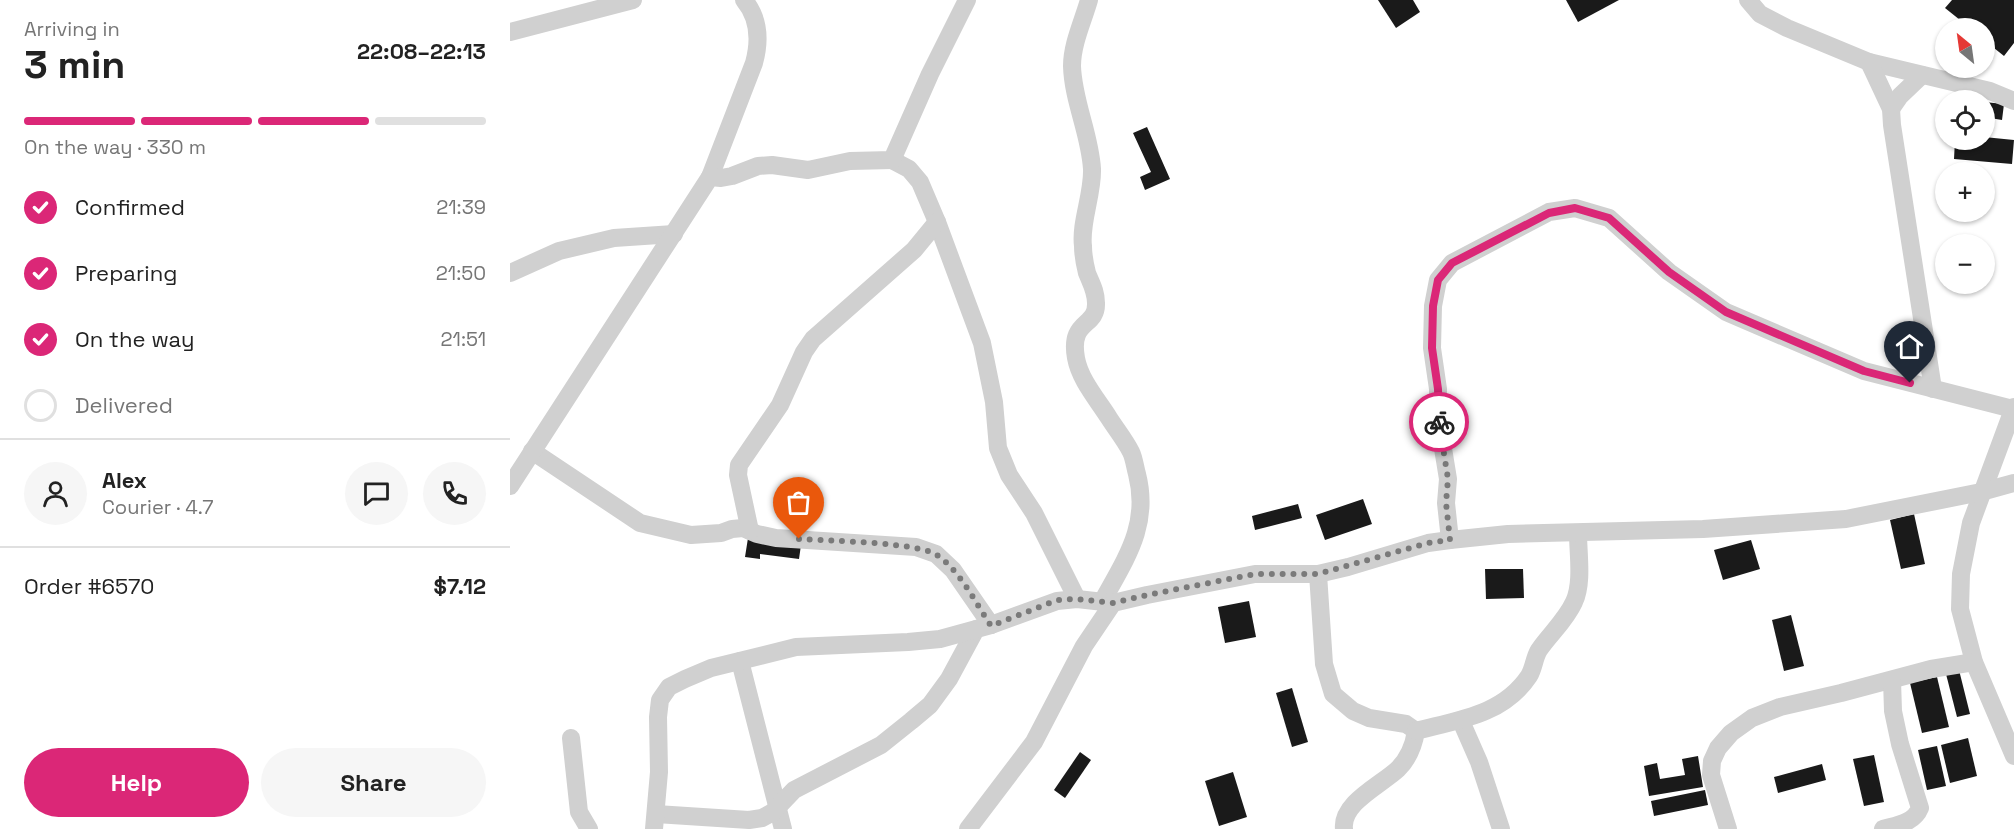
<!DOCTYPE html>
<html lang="en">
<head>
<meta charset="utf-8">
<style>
	:root { --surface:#fff; --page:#f6f6f6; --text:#222; --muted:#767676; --line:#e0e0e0; --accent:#db2777 }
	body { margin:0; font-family:"Space Grotesk",sans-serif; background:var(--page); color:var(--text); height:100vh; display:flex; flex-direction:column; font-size:22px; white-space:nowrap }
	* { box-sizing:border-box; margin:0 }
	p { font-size:20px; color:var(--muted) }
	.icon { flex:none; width:33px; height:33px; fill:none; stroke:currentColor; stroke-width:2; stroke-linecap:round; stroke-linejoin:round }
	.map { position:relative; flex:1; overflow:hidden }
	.details { display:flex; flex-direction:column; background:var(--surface); width:510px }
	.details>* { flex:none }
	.needle { width:39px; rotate:331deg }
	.tools { position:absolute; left:1425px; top:18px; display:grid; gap:12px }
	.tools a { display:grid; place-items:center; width:60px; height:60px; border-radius:50%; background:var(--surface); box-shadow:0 2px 4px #0004; font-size:30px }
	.pin { position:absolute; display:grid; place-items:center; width:51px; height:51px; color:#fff; margin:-62px -26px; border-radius:50% 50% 50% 0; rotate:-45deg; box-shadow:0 0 6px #0007 }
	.pin .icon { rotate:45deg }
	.courier { position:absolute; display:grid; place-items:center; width:60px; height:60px; margin:-30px; border:4px solid #db2777; border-radius:50%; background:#fff; color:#222; box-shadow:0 2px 8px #0007 }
	.overview em { font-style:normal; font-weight:700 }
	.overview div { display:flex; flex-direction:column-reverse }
	.overview { display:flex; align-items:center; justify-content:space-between; height:102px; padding:0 24px }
	h1 { font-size:39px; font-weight:700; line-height:45px }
	.bar { display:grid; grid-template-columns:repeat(4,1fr); gap:9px 6px; align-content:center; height:72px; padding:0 24px }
	.bar i { height:8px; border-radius:4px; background:var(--line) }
	.bar .current { background:var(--accent) }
	.bar p { grid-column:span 4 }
	.line { display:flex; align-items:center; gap:15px; padding:0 24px; border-top:2px solid var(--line) }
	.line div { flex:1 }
	.round { display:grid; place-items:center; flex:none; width:63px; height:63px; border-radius:32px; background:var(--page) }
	ol { padding:0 24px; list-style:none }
	li { display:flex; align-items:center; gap:18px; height:66px }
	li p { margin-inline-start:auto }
	li .icon { padding:6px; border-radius:50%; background:var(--accent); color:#fff; stroke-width:4 }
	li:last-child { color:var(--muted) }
	li i { width:33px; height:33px; border:3px solid var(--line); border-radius:50% }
	.primary-button { display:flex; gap:12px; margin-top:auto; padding:12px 24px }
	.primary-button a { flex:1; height:69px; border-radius:36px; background:var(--accent); color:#fff; font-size:24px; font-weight:700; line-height:69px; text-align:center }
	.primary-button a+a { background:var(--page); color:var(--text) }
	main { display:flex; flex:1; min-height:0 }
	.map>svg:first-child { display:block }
	.building { fill:#1a1a1a }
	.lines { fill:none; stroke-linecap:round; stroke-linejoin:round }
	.minor { stroke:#d0d0d0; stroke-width:18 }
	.done { stroke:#7a7a7a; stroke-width:6; stroke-dasharray:0 10.8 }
	.route { stroke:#db2777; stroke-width:8 }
</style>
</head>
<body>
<main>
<section class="details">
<div class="overview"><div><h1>3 min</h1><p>Arriving in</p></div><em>22:08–22:13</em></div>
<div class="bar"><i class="current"></i><i class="current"></i><i class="current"></i><i></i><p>On the way · 330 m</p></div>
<ol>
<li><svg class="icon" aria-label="check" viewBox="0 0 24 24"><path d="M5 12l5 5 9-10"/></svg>Confirmed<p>21:39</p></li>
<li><svg class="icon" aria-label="check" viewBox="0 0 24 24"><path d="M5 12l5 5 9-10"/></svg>Preparing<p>21:50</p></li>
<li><svg class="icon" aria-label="check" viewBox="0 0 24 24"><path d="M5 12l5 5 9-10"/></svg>On the way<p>21:51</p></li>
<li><i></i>Delivered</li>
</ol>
<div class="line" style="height:108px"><a class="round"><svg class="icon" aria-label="person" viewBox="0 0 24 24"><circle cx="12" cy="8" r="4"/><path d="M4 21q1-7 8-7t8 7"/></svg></a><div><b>Alex</b><p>Courier · 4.7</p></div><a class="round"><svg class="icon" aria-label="chat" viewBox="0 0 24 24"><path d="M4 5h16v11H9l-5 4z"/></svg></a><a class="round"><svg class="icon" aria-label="phone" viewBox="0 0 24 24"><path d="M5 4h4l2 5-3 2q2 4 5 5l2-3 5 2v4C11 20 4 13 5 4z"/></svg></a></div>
<div class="line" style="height:78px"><div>Order #6570</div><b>$7.12</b></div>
<div class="primary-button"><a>Help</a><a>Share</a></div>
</section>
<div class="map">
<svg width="1504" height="829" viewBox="0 0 1504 829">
	<rect width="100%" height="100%" fill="#fff"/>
	<g class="building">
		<polygon points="868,0 903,0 910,12 886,28"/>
		<polygon points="1056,0 1109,0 1068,22"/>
		<polygon points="1442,0 1504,0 1504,43 1494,56 1474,40 1474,28 1460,28 1435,8"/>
		<polygon points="1474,102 1494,104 1492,120 1474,117"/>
		<polygon points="637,127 660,179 635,190 630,177 641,172 623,133"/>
		<polygon points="1474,137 1504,140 1502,164 1444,159 1445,140 1474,140"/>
		<polygon points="853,499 862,524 815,540 806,515"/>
		<polygon points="788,504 792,518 745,530 742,516"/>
		<polygon points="1404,514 1415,564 1391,569 1380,520"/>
		<polygon points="238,538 291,545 289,559 250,554 250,559 235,557"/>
		<polygon points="1241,540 1250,569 1213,580 1204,550"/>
		<polygon points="975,569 1013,569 1014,598 976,599"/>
		<polygon points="739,601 746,637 715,643 708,607"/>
		<polygon points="1281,615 1294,666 1274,671 1262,620"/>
		<polygon points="1449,670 1460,714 1447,717 1436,674"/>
		<polygon points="1427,677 1439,727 1412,733 1400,683"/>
		<polygon points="782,688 798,742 782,747 766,693"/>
		<polygon points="1458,738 1467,776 1440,783 1431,745"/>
		<polygon points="1427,746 1436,786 1417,790 1408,750"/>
		<polygon points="570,752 581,760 555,798 544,790"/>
		<polygon points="1364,755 1374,802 1354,806 1343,759"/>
		<polygon points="1188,756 1193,787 1139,796 1134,766 1147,763 1150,779 1175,775 1172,759"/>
		<polygon points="1312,764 1316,780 1268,793 1264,777"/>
		<polygon points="723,772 737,817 709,826 695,781"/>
		<polygon points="1195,790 1198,805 1144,816 1141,801"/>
	</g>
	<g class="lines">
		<g class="minor">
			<path d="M579,0c-6,21 -17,44 -17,66 1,35 18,68 20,103 1,25 -12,54 -9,77 0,8 2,19 4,27 4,10 9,18 9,30 1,25 -27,16 -20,55 4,22 21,41 33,60 7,11 16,22 22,34 3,6 4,15 6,22 13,51 -11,84 -35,128"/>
			<polyline points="1238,0 1250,14 1277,28 1359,62 1480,91 1504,101"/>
			<polyline points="0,32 123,0"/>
			<polyline points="1359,62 1381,109 1382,125 1423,389"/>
			<polyline points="1381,109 1390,96 1412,75"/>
			<polyline points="382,160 399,169 410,182 427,222 472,343 484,402 488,448 499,475 524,513 567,599"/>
			<path d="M200,177l44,-114c6,-22 5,-45 -10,-63"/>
			<polyline points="0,273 49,251 104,238 164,234"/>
			<polyline points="1504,407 1461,523 1451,574 1450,609 1464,662 1504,756"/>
			<polyline points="22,451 130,523 181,535 211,533 222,529 233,528 247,534 266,538 406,547 426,554 443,570 481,625"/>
			<polyline points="0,486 200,177 211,178 222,176 248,166 262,165 298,170 340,161 382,160 420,74 457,0"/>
			<polyline points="240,531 228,475 229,465 270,405 294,352 303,339 404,250 427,222"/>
			<polyline points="940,540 936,503 938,479 928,418 928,389 922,348 923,306 928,280 942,263 1039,212 1065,208 1099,218 1159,272 1216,312 1354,371 1503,409"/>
			<path d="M808,574l6,90 9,30 20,17 16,7 37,6 10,7c-2,13 -8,28 -18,38 -17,16 -57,34 -54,60"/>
			<polyline points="230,661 273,829"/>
			<polyline points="951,721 969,762 991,829"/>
			<path d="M906,731c42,-11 87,-16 113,-55 5,-8 5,-18 10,-26 11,-16 27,-30 35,-48 9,-19 4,-48 4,-69"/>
			<polyline points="61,738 69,812 79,829"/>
			<polyline points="146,814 239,820 252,818 263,812 284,790 371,745 401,721 420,705 439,679 466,629"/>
			<polyline points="144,829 149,772 148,717 150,700 159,687 175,679 201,668 286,647 398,642 430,639 481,625 547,601 567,599 603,603"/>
			<polyline points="458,829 524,742 574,646 603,603 637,595 745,574 808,574 838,567 918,543 940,540 998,534 1193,529 1336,519 1471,492 1504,483"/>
			<polyline points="1218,829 1201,775 1202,761 1208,748 1221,733 1242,718 1270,707 1331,693 1421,669 1464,662"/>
			<path d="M1373,829c14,-4 31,-6 37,-21l-20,-64 -7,-33 -1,-31"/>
		</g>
	</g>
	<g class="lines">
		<path class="done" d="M289,539c29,2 119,3 138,16 24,17 38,47 54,71l66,-26 20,-1 36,4 34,-8 108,-21h63l110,-31 22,-3 -4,-37 2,-24 -9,-57"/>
		<polyline class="route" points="929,422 928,389 922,348 923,306 928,280 942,263 1039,213 1065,208 1099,218 1159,272 1216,312 1354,371 1400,383"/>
	</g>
</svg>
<div class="tools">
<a><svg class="needle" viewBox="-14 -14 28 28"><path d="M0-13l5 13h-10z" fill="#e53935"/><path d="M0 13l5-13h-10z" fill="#767676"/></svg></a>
<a><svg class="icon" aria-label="locate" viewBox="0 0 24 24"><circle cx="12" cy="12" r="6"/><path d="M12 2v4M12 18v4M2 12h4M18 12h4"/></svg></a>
<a>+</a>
<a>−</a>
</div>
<div class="pin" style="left:289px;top:539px;background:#ea580c"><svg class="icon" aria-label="bag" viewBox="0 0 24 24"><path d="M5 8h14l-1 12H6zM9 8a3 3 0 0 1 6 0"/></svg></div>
<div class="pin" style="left:1400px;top:383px;background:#1f2937"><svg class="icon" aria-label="home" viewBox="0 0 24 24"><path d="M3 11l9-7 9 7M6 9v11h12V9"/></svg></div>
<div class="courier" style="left:929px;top:422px"><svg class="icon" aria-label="bike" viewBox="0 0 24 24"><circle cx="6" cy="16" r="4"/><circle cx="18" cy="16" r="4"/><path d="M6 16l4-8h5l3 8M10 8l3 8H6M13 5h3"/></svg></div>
</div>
</main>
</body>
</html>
